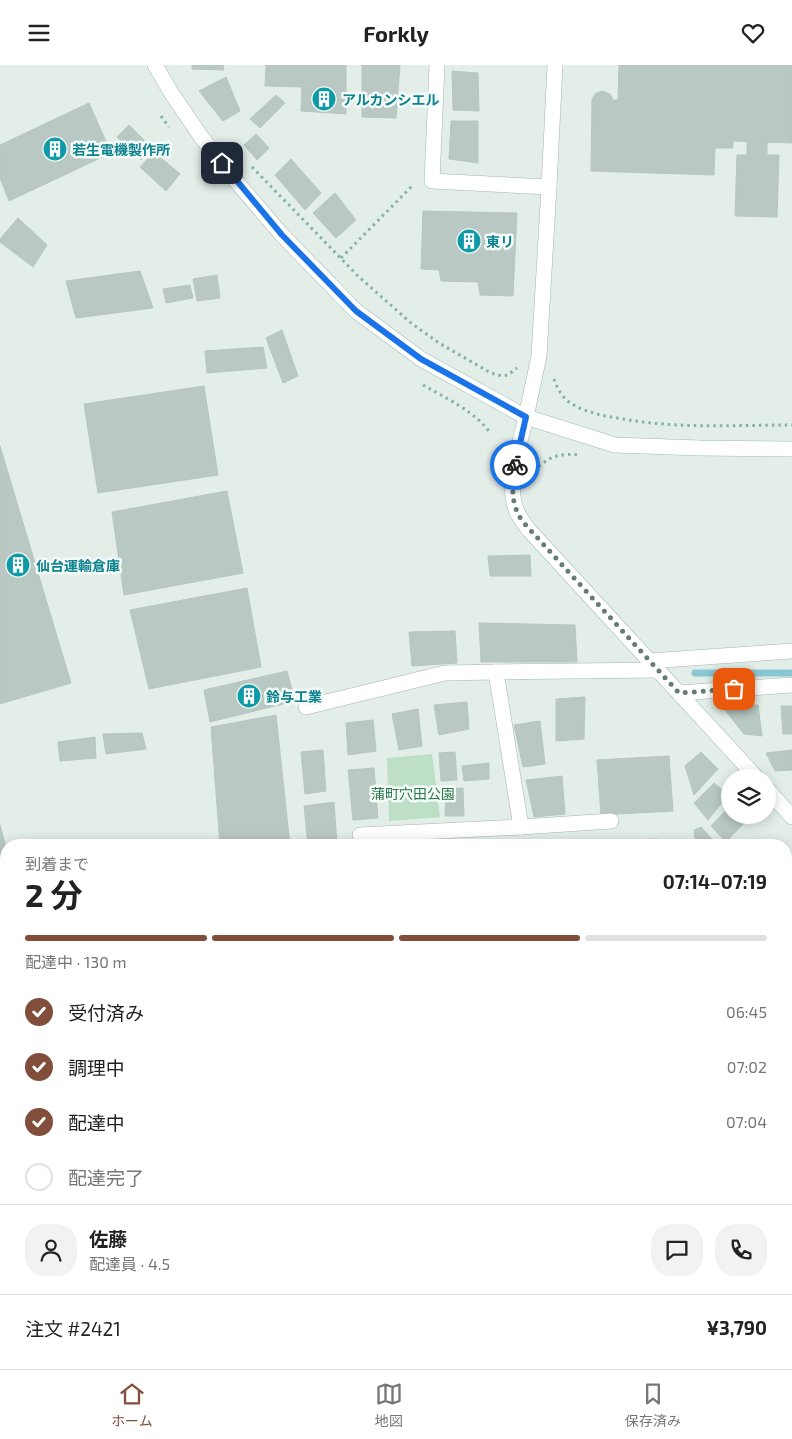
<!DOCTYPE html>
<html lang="ja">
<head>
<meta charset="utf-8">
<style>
	:root { --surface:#fff; --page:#f2f2f2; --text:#222; --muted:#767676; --line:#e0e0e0; --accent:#814e3b }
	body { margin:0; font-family:"Exo 2","Noto Sans JP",sans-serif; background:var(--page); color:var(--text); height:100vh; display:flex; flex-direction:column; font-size:19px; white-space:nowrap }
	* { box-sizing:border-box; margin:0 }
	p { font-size:16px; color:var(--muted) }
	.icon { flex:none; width:28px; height:28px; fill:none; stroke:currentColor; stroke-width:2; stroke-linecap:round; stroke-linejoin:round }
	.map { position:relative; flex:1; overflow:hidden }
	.drawer { position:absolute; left:0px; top:774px; width:792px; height:531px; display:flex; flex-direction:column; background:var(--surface); border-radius:20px 20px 0 0; box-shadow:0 2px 12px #0003 }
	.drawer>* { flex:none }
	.tools { position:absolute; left:721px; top:704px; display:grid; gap:10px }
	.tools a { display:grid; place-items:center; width:55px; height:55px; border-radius:50%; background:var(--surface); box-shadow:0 2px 12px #0003; font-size:25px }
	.pin { position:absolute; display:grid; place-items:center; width:42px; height:42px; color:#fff; margin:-21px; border-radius:10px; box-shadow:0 2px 8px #0006 }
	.courier { position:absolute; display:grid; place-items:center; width:50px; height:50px; margin:-25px; border:4px solid #1a73e8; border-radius:50%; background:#fff; color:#222; box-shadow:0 1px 6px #0007 }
	.head em { font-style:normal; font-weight:700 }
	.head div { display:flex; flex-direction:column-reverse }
	.head { display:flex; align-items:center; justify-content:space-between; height:85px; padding:0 25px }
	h1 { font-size:32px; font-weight:700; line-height:38px }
	.bar { display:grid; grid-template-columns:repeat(4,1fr); gap:8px 5px; align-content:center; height:60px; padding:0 25px }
	.bar i { height:6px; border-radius:4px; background:var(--line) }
	.bar .on { background:var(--accent) }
	.bar p { grid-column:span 4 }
	.line { display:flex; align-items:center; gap:12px; padding:0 25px; border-top:1px solid var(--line) }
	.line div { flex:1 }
	.round { display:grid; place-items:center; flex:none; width:52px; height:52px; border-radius:20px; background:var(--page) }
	ol { padding:0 25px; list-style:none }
	li { display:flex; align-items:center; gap:15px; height:55px }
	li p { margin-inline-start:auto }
	li .icon { padding:5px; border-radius:50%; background:var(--accent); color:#fff; stroke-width:4 }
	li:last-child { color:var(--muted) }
	li i { width:28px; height:28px; border:2px solid var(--line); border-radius:50% }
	header { display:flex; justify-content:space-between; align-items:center; height:65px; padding:0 25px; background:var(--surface); font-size:22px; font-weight:700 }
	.tabs { display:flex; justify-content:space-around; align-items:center; height:70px; border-top:1px solid var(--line); background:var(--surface); font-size:14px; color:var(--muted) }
	.tabs a { display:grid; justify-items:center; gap:2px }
	.tabs .on { color:var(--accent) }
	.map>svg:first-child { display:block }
	.built { fill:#d1ddd8 }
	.green { fill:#bcdfc6 }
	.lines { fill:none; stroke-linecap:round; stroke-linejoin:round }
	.stream { stroke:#8ac7d4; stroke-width:7 }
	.building { fill:#b9c8c2; stroke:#b6c7c0 }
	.lane-casing { stroke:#a5b6b0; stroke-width:15 }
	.street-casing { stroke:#a5b6b0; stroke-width:16 }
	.secondary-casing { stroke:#a1bab1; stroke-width:16 }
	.path { stroke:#83b2a4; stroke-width:3; stroke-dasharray:2.5 4; stroke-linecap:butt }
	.lane { stroke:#fff; stroke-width:14 }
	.street { stroke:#fff; stroke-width:15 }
	.secondary { stroke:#fff; stroke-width:15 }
	.done { stroke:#667d76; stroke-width:5; stroke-dasharray:0 9 }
	.route { stroke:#1a73e8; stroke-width:6 }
	.labels { text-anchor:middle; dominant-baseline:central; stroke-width:5; stroke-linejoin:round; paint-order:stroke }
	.culture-label { font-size:14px; font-weight:bold; fill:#0d838f; stroke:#f4faf7; text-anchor:start }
	.park-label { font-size:14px; fill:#2b784a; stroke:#f4faf7 }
</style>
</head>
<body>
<header><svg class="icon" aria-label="menu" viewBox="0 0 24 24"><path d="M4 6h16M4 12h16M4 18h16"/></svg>Forkly<svg class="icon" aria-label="heart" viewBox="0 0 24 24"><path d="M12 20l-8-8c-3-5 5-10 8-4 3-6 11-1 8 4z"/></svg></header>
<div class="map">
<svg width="792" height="1304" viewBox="0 0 792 1304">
	<rect width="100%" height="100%" fill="#e3eee9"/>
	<g class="built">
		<polygon points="786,919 792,925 792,1207 786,1206"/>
		<polygon points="408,1299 488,1299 429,1304 410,1304"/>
	</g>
	<polygon class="green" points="432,689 440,752 389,756 387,693"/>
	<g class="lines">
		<polyline class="stream" points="695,608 792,608"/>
	</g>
	<g class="building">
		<polygon points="192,0 223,0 224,5 192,4"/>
		<polygon points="266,0 346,0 346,49 301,46 302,22 265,21"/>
		<polygon points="362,0 400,0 396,53 362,52"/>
		<polygon points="619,0 792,0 792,78 733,76 733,83 715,83 714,110 591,106 592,35 595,29 602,26 610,29 613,35 618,35"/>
		<polygon points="452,6 478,8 479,46 453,45"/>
		<polygon points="226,12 240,46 223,56 199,26"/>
		<polygon points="276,30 285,38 260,63 250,54"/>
		<polygon points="89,38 111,88 9,136 0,113 0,80"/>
		<polygon points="451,56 478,56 478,98 449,94"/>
		<polygon points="129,60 151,82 141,95 117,72"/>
		<polygon points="256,69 269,83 257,95 244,80"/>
		<polygon points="747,77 767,77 767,90 779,90 777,152 735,151 737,90 747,90"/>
		<polygon points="154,87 180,109 166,126 140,102"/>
		<polygon points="291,94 321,128 305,145 275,110"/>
		<polygon points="335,128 356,155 336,173 313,148"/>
		<polygon points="423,146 517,148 513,231 480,230 478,217 441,216 439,205 421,204"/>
		<polygon points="18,153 47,180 33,202 0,177 0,174"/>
		<polygon points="140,206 153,243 76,253 66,216"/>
		<polygon points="217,210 220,233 197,236 193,214"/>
		<polygon points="190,220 193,233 166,238 163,224"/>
		<polygon points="282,265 298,311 283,318 266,273"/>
		<polygon points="263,282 267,303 207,308 205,286"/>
		<polygon points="204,321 218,410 98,428 84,339"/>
		<polygon points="0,381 71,618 0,639"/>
		<polygon points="227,426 243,508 124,530 112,447"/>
		<polygon points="530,490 531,511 490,511 488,491"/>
		<polygon points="247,523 261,602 149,624 130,545"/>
		<polygon points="479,558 575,560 577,597 481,597"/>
		<polygon points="455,566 457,598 412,601 409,567"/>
		<polygon points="287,606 295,636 210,657 204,625"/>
		<polygon points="585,632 584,674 556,676 556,634"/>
		<polygon points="467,637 469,664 439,670 434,640"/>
		<polygon points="721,640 758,640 762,671 744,669"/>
		<polygon points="781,641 792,641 792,669 783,669"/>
		<polygon points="418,644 422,681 399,685 392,649"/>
		<polygon points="276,650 290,780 220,780 211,662"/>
		<polygon points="373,655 376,686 348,690 346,658"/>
		<polygon points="540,656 545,699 523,702 514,660"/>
		<polygon points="142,668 146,684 106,689 103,669"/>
		<polygon points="95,672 96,693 60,696 58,677"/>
		<polygon points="323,685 326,726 305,729 301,687"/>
		<polygon points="792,685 792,705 775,706 766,688"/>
		<polygon points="455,687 457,715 441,716 439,688"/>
		<polygon points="701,687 718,704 694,730 685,701"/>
		<polygon points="669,691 673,746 601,750 597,695"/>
		<polygon points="489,698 489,714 464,716 462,701"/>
		<polygon points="374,703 378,753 353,755 348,705"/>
		<polygon points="562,711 565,749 534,752 526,715"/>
		<polygon points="714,718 728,730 708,755 694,738"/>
		<polygon points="463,723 464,751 445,751 446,724"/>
		<polygon points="334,737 337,780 308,780 304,741"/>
		<polygon points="729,742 730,750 739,750 746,756 726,777 711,761"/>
		<polygon points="0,760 6,782 6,806 0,806"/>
		<polygon points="701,762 717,780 696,780 694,765"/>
		<polygon points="658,774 658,780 632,780 632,775"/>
		<polygon points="608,778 608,780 578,780"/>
		<polygon points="792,887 792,905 786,898 786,893"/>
		<polygon points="6,900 6,936 0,937 0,901"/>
		<polygon points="786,960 792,967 792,1065 786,1059"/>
		<rect x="0" y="977" width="6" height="46"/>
		<polygon points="0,1029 4,1029 5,1084 0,1095"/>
		<polygon points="786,1232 789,1276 786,1276"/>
		<polygon points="0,1278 6,1278 6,1299 20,1299 20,1304 0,1304"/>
		<rect x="70" y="1299" width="76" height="5"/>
		<rect x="177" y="1299" width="63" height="5"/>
		<polygon points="250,1299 317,1299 318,1304 249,1304"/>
		<rect x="329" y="1299" width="53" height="5"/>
	</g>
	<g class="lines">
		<defs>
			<polyline id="lane" points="786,863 792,857"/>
			<g id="street">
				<polyline points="437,0 432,116 549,122"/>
				<polyline points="526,352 539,291 549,122 555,0"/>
				<polyline points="649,596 792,586"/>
				<polyline points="679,628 792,620"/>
				<polyline points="306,642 445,608 496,607"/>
				<polyline points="521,762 611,756"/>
				<polyline points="360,770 521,762 496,607 658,605"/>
				<polyline points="764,1299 764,1304"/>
				<polyline points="166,1304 166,1299"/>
				<polyline points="610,1304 610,1300 623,1299"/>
			</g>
			<g id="secondary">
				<polyline points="155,0 172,29 202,73 241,122 282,170 356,246 421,294 526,352 615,380 700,383 792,384"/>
				<path d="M526,352c-6,26 -19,64 -11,89 2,9 8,16 14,24l227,247"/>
				<polyline points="768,725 792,752"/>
			</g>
		</defs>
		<use href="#lane" class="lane-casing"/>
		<use href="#street" class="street-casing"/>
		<use href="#secondary" class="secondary-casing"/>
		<g class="path">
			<polyline points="161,51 169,62"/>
			<polyline points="252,102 358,211 411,258 439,278 491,308 502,311 508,310 517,303"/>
			<polyline points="341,193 413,120"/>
			<path d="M554,314c3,9 9,20 18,25 15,9 33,12 51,15 56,10 113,6 169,6"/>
			<path d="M423,320c24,14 52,26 68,49"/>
			<path d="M534,406c15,-15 25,-18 46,-16"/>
		</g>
		<use href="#lane" class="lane"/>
		<use href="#street" class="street"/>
		<use href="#secondary" class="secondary"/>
	</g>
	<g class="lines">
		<path class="done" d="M515,400c-3,21 -5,39 8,57l156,171 55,-4"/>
		<polyline class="route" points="222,98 282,170 356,246 421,294 526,352 515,400"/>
	</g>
	<defs>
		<symbol id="building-disc" viewBox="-11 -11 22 22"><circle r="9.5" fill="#0f9aa8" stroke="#f4faf7"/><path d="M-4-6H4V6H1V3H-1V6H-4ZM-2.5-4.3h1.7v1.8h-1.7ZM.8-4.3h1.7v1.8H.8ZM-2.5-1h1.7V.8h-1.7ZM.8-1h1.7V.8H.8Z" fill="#fff"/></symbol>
	</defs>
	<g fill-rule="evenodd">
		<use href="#building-disc" x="310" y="20" width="28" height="28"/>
		<use href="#building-disc" x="41" y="70" width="28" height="28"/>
		<use href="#building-disc" x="455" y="162" width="28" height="28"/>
		<use href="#building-disc" x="4" y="486" width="28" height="28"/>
		<use href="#building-disc" x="235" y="617" width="28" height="28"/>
	</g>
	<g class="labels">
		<g class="culture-label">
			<text x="342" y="34">アルカンシエル</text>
			<text x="72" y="84">若生電機製作所</text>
			<text x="486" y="176">東リ</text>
			<text x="36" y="500">仙台運輸倉庫</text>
			<text x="266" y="631">鈴与工業</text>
		</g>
		<g class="park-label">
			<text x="413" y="728">蒲町穴田公園</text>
		</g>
	</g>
</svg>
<div class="tools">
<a><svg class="icon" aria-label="layers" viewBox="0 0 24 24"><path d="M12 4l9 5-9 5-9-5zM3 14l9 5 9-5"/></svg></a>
</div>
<div class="pin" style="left:734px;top:624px;background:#ea580c"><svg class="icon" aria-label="bag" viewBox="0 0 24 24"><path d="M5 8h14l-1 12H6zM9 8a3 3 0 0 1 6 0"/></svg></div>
<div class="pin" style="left:222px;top:98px;background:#1f2937"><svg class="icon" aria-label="home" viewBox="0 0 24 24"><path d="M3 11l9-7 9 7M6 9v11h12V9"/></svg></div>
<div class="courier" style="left:515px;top:400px"><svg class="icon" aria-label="bike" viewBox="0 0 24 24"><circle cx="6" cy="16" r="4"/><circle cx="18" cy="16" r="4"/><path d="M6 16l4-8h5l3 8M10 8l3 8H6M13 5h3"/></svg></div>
<section class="drawer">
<div class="head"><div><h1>2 分</h1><p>到着まで</p></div><em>07:14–07:19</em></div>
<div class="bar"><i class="on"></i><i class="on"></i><i class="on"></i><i></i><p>配達中 · 130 m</p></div>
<ol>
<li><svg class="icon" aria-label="check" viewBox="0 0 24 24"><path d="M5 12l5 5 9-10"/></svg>受付済み<p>06:45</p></li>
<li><svg class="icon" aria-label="check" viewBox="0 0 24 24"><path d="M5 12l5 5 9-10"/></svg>調理中<p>07:02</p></li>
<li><svg class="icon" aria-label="check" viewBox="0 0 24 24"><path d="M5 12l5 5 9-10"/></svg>配達中<p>07:04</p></li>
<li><i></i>配達完了</li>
</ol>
<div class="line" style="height:90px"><a class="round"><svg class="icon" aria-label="person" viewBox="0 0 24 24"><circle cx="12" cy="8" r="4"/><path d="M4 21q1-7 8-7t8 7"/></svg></a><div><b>佐藤</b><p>配達員 · 4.5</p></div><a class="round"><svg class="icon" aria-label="chat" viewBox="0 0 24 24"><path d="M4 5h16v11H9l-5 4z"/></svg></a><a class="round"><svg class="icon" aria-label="phone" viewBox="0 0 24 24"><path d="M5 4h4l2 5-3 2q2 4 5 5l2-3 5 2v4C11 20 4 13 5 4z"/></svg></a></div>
<div class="line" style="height:65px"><div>注文 #2421</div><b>¥3,790</b></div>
</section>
</div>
<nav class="tabs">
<a class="on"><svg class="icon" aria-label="home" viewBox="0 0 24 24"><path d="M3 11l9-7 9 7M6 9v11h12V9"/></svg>ホーム</a>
<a><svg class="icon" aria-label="map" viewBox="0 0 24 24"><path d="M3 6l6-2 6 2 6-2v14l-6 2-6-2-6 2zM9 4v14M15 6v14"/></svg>地図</a>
<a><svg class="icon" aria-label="saved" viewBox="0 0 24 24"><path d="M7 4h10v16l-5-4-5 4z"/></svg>保存済み</a>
</nav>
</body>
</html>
